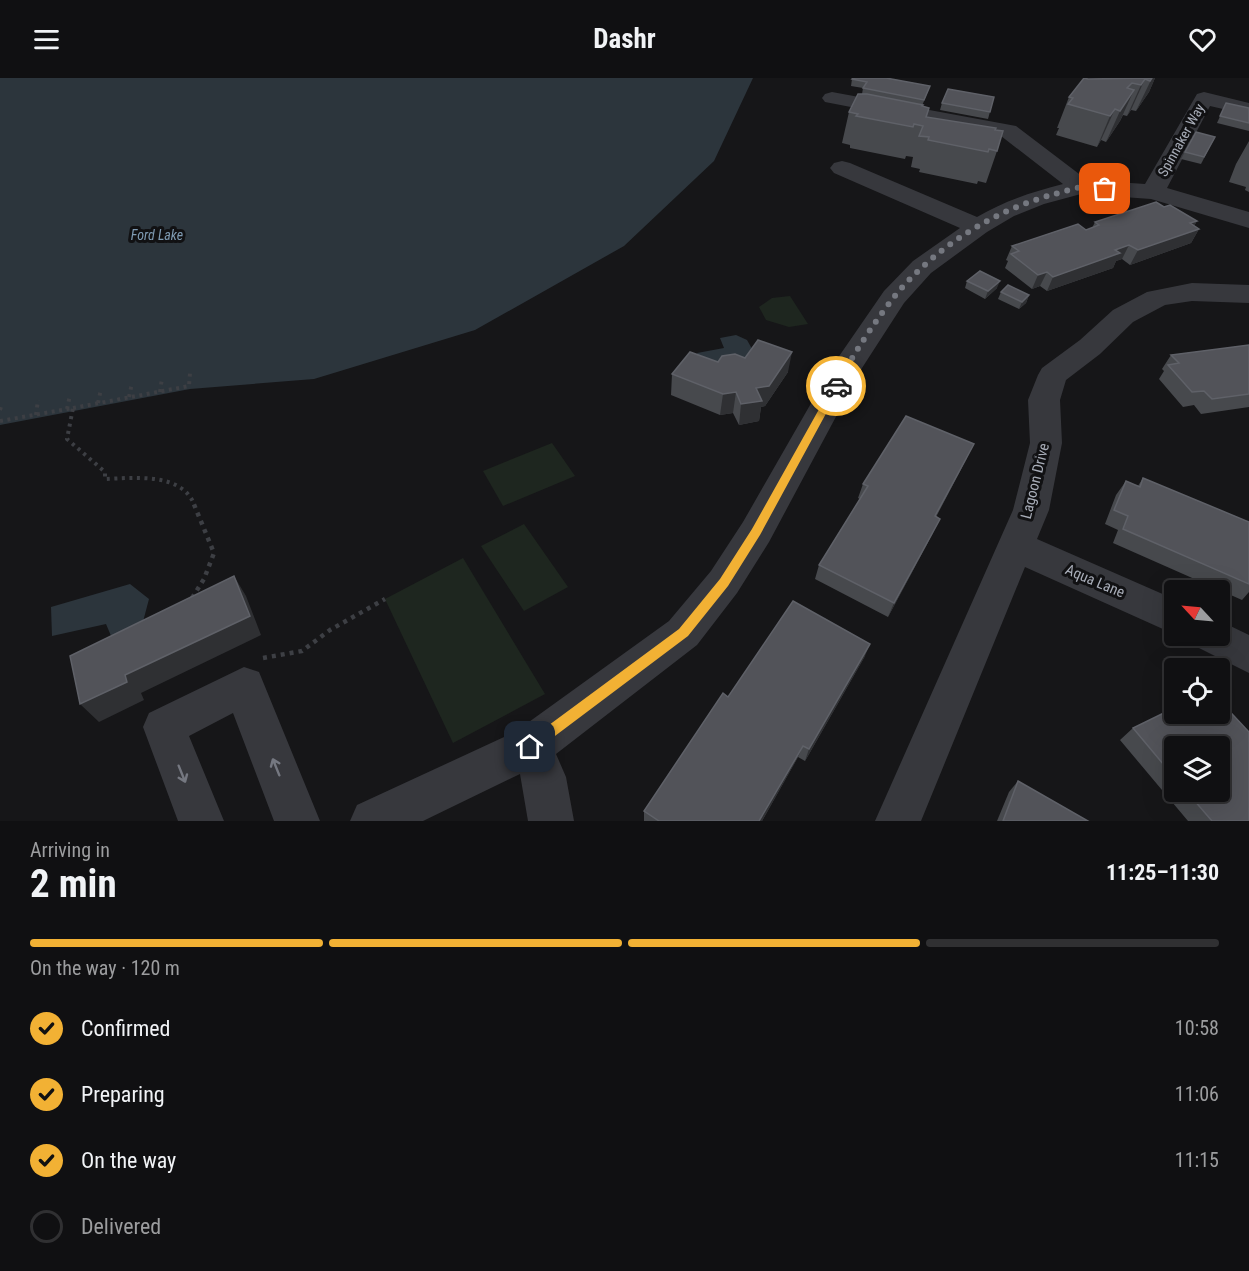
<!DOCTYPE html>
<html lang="en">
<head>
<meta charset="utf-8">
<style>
	:root { --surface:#101012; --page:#19191b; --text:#f1f3f6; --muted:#9c9d9f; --line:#303032; --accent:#f2b134 }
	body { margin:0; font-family:"Roboto Condensed",sans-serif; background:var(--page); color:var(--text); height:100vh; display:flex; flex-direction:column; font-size:22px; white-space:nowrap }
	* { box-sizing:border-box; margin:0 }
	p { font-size:20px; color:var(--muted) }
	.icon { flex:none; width:33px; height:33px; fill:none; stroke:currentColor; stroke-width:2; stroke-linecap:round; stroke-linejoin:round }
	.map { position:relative; height:743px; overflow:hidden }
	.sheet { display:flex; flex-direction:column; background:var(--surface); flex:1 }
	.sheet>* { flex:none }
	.needle { width:39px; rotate:296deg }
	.buttons { position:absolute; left:1164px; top:502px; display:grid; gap:12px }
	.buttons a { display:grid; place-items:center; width:66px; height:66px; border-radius:6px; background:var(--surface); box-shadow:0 6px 24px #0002,0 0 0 2px var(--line); font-size:30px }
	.pin { position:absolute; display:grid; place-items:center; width:51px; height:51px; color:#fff; margin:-26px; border-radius:12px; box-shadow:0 3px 9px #0006 }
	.courier { position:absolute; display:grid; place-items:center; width:60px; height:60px; margin:-30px; border:4px solid #f2b134; border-radius:50%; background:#fff; color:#222; box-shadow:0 2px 8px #0007 }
	.overview em { font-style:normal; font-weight:700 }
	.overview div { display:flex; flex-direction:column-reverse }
	.overview { display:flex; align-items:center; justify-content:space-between; height:102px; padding:0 30px }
	h1 { font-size:39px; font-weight:700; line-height:45px }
	.bar { display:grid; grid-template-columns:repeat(4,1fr); gap:9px 6px; align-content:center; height:72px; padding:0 30px }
	.bar i { height:8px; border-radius:4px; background:var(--line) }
	.bar .selected { background:var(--accent) }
	.bar p { grid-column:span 4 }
	ol { padding:0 30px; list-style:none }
	li { display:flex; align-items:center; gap:18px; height:66px }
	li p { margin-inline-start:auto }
	li .icon { padding:6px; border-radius:50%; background:var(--accent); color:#111; stroke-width:4 }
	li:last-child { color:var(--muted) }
	li i { width:33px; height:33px; border:3px solid var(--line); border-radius:50% }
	header { display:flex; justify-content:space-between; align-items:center; height:78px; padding:0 30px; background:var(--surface); font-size:27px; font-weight:700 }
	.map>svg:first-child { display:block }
	.green { fill:#1e261f }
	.water { fill:#2c353c }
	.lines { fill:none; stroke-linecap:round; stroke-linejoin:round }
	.path-far1 { stroke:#3d3f44; stroke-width:4; stroke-dasharray:3 4.5; stroke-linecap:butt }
	.path { stroke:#3d3f44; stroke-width:4.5; stroke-dasharray:4 5; stroke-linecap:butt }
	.street { fill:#37383d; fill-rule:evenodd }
	.wall { fill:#47494d; fill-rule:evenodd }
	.shaded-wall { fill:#2f3033 }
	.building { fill:#525359; stroke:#5f6168; stroke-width:1.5 }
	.oneway { stroke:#757881 }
	.route { fill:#f2b134 }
	.done { stroke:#757880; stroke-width:6; stroke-dasharray:0 10.8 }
	.labels { text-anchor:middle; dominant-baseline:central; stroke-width:6; stroke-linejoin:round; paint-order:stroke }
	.far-street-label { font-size:14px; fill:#a8adb8; stroke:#111113 }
	.far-water-label { font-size:14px; font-style:italic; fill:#7f9bb3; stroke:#111113 }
	.street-label { font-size:15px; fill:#a8adb8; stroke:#111113 }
</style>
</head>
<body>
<header><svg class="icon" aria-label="menu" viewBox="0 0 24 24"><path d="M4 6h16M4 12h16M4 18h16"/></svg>Dashr<svg class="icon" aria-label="heart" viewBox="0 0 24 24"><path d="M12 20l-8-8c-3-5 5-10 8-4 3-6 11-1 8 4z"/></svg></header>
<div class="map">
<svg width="1249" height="743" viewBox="0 0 1249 743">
	<rect width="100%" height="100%" fill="#161618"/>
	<g class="green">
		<polygon points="790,218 808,246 789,249 766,242 759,229 772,220"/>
		<polygon points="552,365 575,398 503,428 483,393"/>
		<polygon points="524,446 568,509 524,533 481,468"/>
		<polygon points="463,480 545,616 453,665 385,521"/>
	</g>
	<g class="water">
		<polygon points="0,0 753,0 714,83 624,168 475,252 314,301 190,311 0,347"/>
		<polygon points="736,257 747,262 756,278 728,282 705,291 697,275 724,270 720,260"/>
		<polygon points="130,506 149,521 140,555 114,565 106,546 52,558 51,529"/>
	</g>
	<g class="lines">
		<g class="path-far1">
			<polyline points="160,314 162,300"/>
			<polyline points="129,319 132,305"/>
			<polyline points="98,325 101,311"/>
			<polyline points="73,330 189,308 190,295"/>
			<polyline points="67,331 70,317"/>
			<polyline points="0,332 1,329"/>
			<polyline points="36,337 38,322"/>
			<path d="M0,343l73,-13 -6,31 38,33v7c28,-1 76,-7 89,25"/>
		</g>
		<g class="path">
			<polyline points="192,520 204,501 214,475 193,424"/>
			<polyline points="263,580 302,573 330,552 385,521"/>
		</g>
		<g class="street">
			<path d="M832,14l184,34 71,54 58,4 52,-90 7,-2 45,11v12l-39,-9 -43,82 82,24v16l-98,-29 -70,-5 -37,10 -30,12 -27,16 -56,41 -27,30 -42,65 -93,174 -32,51 -40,52 -141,109 10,23 8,44h-46l-8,-47 -97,47h-73l7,-16 158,-73 154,-111 42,-50 32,-49 90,-157 51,-74 29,-30 47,-33 -126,-55 -4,-5 4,-5 8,-2 8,2 127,54c27,-16 55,-25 86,-33l-62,-48 -176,-34 -3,-4 3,-4z"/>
			<polygon points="1192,205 1249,207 1249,225 1192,223 1165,227 1133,244 1100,276 1066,302 1060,322 1062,365 1049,432 1037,461 1174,521 1174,556 1025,489 921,743 875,743 1013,432 1030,365 1028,322 1038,297 1042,290 1080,262 1113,232 1147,214"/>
			<polygon points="1220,543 1249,557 1249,595 1199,570 1193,558 1220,558"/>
			<polygon points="244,589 259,594 320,743 274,743 233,635 189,658 224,743 178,743 143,649 149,635"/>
		</g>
	</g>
	<g class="wall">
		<polygon points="1155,0 1149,14 1136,33 1131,32 1127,38 1123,37 1120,43 1106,64 1101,62 1097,69 1056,57 1059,50 1057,50 1069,19 1088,1"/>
		<polygon points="852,1 930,8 922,28 929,30 927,39 995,52 997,73 986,105 978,103 977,106 919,94 920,91 911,89 913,79 906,78 905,81 850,70 850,67 842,65 849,34 862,16 863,10 851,8"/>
		<polygon points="994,19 988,41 940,32 942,25"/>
		<polygon points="1226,25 1249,30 1249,53 1217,45"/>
		<polygon points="1196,54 1215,59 1201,86 1181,81"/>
		<polygon points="1249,63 1249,114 1245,112 1246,109 1229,104 1236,86"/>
		<polygon points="1164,129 1197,143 1194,148 1199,151 1191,165 1130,187 1122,181 1116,183 1113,190 1047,213 1040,208 1032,211 1005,190 1008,183 1006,182 1012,168 1086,152 1092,150 1095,144"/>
		<polygon points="967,203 997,210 985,221 965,210"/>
		<polygon points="1001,214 1029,217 1026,225 1019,231 998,221"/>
		<polygon points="1249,267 1249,329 1201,336 1194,327 1183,329 1159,301 1164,293 1162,291 1171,277"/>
		<polygon points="718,284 788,294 765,328 761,329 759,343 739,347 733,335 720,337 671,317 672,296"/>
		<polygon points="967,380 936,439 933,455 888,539 815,501 819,487 860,421 858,420 863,406"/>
		<polygon points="1143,400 1249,444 1249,514 1242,522 1113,465 1118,452 1105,446 1116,417 1126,403 1138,408"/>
		<polygon points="865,578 805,683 798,679 762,743 644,743 644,733 728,619"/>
		<path d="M1220,623l29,31v89h-61l-68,-81 13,-12 41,-20v6h46zM1174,669h46v45h-46z"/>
		<polygon points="1018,703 1088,743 997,743 1009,714"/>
	</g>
	<g class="shaded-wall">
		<polygon points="1152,0 1155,0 1149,14 1136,33"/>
		<polygon points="1145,1 1131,32 1127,38 1141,7"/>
		<polygon points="1134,12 1120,43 1106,64 1120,33"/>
		<polygon points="1115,31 1101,62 1097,69 1110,38"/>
		<polygon points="1197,143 1190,154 1199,151 1191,165 1130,187 1138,172 1190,145"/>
		<polygon points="1129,167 1122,181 1116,183 1113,190 1047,213 1053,199 1115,172"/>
		<polygon points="1047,194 1040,208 1032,211 1038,197"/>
		<polygon points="1000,203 997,210 985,221 988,213"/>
		<polygon points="1029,217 1026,225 1019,231 1022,224"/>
		<polygon points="792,274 788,294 765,328 761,329 759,343 739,347 741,326"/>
		<polygon points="736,314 733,335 720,337 723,316"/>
		<polygon points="974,366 967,380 928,452 935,438"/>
		<polygon points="940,441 933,455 888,539 894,525"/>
		<polygon points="234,498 246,518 261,557 141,615 144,622 99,644 80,626 125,597"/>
		<polygon points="870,566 865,578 805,683 809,671"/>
		<polygon points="803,668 798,679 762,743 759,743"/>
	</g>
	<g class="building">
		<polygon points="853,0 886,0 930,8 924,22 863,10 867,4 852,1"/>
		<polygon points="1084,0 1088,1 1152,0 1150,3 1145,1 1141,7 1132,5 1127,10 1134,12 1120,33 1115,31 1110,38 1068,26 1073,20 1069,19"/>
		<polygon points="948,11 994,19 990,34 942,25"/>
		<polygon points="858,16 867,16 923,27 922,28 929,30 926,39 996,50 995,52 1003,53 997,73 989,71 988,74 928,62 929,59 919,58 923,48 914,46 913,49 856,38 858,36 849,34"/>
		<polygon points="1226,25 1249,30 1249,45 1220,38"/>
		<polygon points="1196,54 1215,59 1204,79 1185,74"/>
		<polygon points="1156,124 1164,129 1170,127 1197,143 1190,145 1199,151 1138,172 1129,167 1115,172 1120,175 1053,199 1047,194 1038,197 1011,176 1019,173 1012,168 1078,146 1086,152 1099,147 1095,144"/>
		<polygon points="980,193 1000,203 988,213 967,203"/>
		<polygon points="1008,207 1029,217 1022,224 1001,214"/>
		<polygon points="758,262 792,274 769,308 756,310 762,323 741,326 736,314 723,316 672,296 690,274 718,284 722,278 735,276 745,280"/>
		<polygon points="1249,267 1249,316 1212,321 1204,313 1192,314 1168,287 1179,285 1171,277"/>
		<polygon points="906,338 974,366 935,438 940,441 894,525 819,487 868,408 863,406"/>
		<polygon points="1143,400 1249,444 1249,506 1123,451 1128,438 1114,432 1126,403 1140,409"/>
		<polygon points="234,498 250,538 125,597 127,604 80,626 70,578"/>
		<polygon points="793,523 870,566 809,671 803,668 759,743 659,743 644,733 723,615 728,619"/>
		<polygon points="1220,623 1249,654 1249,743 1212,743 1187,714 1220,714 1220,669 1174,669 1174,699 1133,650 1174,630 1174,636 1220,636"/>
		<polygon points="1018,703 1088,743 1003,743"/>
	</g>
	<defs><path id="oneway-shaft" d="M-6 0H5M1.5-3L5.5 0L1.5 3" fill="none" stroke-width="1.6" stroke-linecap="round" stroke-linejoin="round" transform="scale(1.5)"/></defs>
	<g class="oneway">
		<use href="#oneway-shaft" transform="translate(276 689) rotate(-112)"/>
		<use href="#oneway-shaft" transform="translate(182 696) rotate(68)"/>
	</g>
	<polygon class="route" points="836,305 841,308 760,457 728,508 688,558 535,673 530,675 526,673 524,669 526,664 679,551 720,501 752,451 832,308"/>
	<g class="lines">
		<path class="done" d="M836,308c17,-31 37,-62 58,-89 40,-49 100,-87 161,-103 8,-2 18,-6 27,-7 7,0 15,1 23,2"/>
	</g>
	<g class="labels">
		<g class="far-street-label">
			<text transform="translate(1181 62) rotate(-61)">Spinnaker Way</text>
		</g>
		<g class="far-water-label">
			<text x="157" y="157">Ford Lake</text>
		</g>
		<g class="street-label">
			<text transform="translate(1035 403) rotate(-76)">Lagoon Drive</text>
			<text transform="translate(1095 503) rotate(23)">Aqua Lane</text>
		</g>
	</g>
</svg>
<div class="buttons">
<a><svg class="needle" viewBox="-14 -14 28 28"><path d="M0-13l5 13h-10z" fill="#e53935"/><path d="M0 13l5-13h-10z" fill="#9c9d9f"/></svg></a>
<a><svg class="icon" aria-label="locate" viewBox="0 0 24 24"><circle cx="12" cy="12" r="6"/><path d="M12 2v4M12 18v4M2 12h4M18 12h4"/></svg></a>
<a><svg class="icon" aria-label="layers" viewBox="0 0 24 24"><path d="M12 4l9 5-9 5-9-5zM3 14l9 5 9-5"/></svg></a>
</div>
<div class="pin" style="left:1105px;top:111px;background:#ea580c"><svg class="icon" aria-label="bag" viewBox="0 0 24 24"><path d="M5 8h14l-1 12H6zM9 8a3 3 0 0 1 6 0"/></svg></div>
<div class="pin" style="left:530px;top:669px;background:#1f2937"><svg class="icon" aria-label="home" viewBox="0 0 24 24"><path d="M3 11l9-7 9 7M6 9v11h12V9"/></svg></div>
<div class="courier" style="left:836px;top:308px"><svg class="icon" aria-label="car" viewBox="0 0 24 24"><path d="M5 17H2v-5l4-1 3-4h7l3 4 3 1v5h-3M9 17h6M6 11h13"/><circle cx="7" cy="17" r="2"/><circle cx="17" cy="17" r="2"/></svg></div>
</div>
<section class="sheet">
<div class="overview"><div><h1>2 min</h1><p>Arriving in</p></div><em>11:25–11:30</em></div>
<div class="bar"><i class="selected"></i><i class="selected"></i><i class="selected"></i><i></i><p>On the way · 120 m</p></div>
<ol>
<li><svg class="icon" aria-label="check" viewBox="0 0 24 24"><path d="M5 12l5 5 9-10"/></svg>Confirmed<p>10:58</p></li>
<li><svg class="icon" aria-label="check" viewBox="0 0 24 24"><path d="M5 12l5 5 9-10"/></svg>Preparing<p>11:06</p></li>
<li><svg class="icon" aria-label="check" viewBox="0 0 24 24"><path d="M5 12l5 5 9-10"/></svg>On the way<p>11:15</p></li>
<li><i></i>Delivered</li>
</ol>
</section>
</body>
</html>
